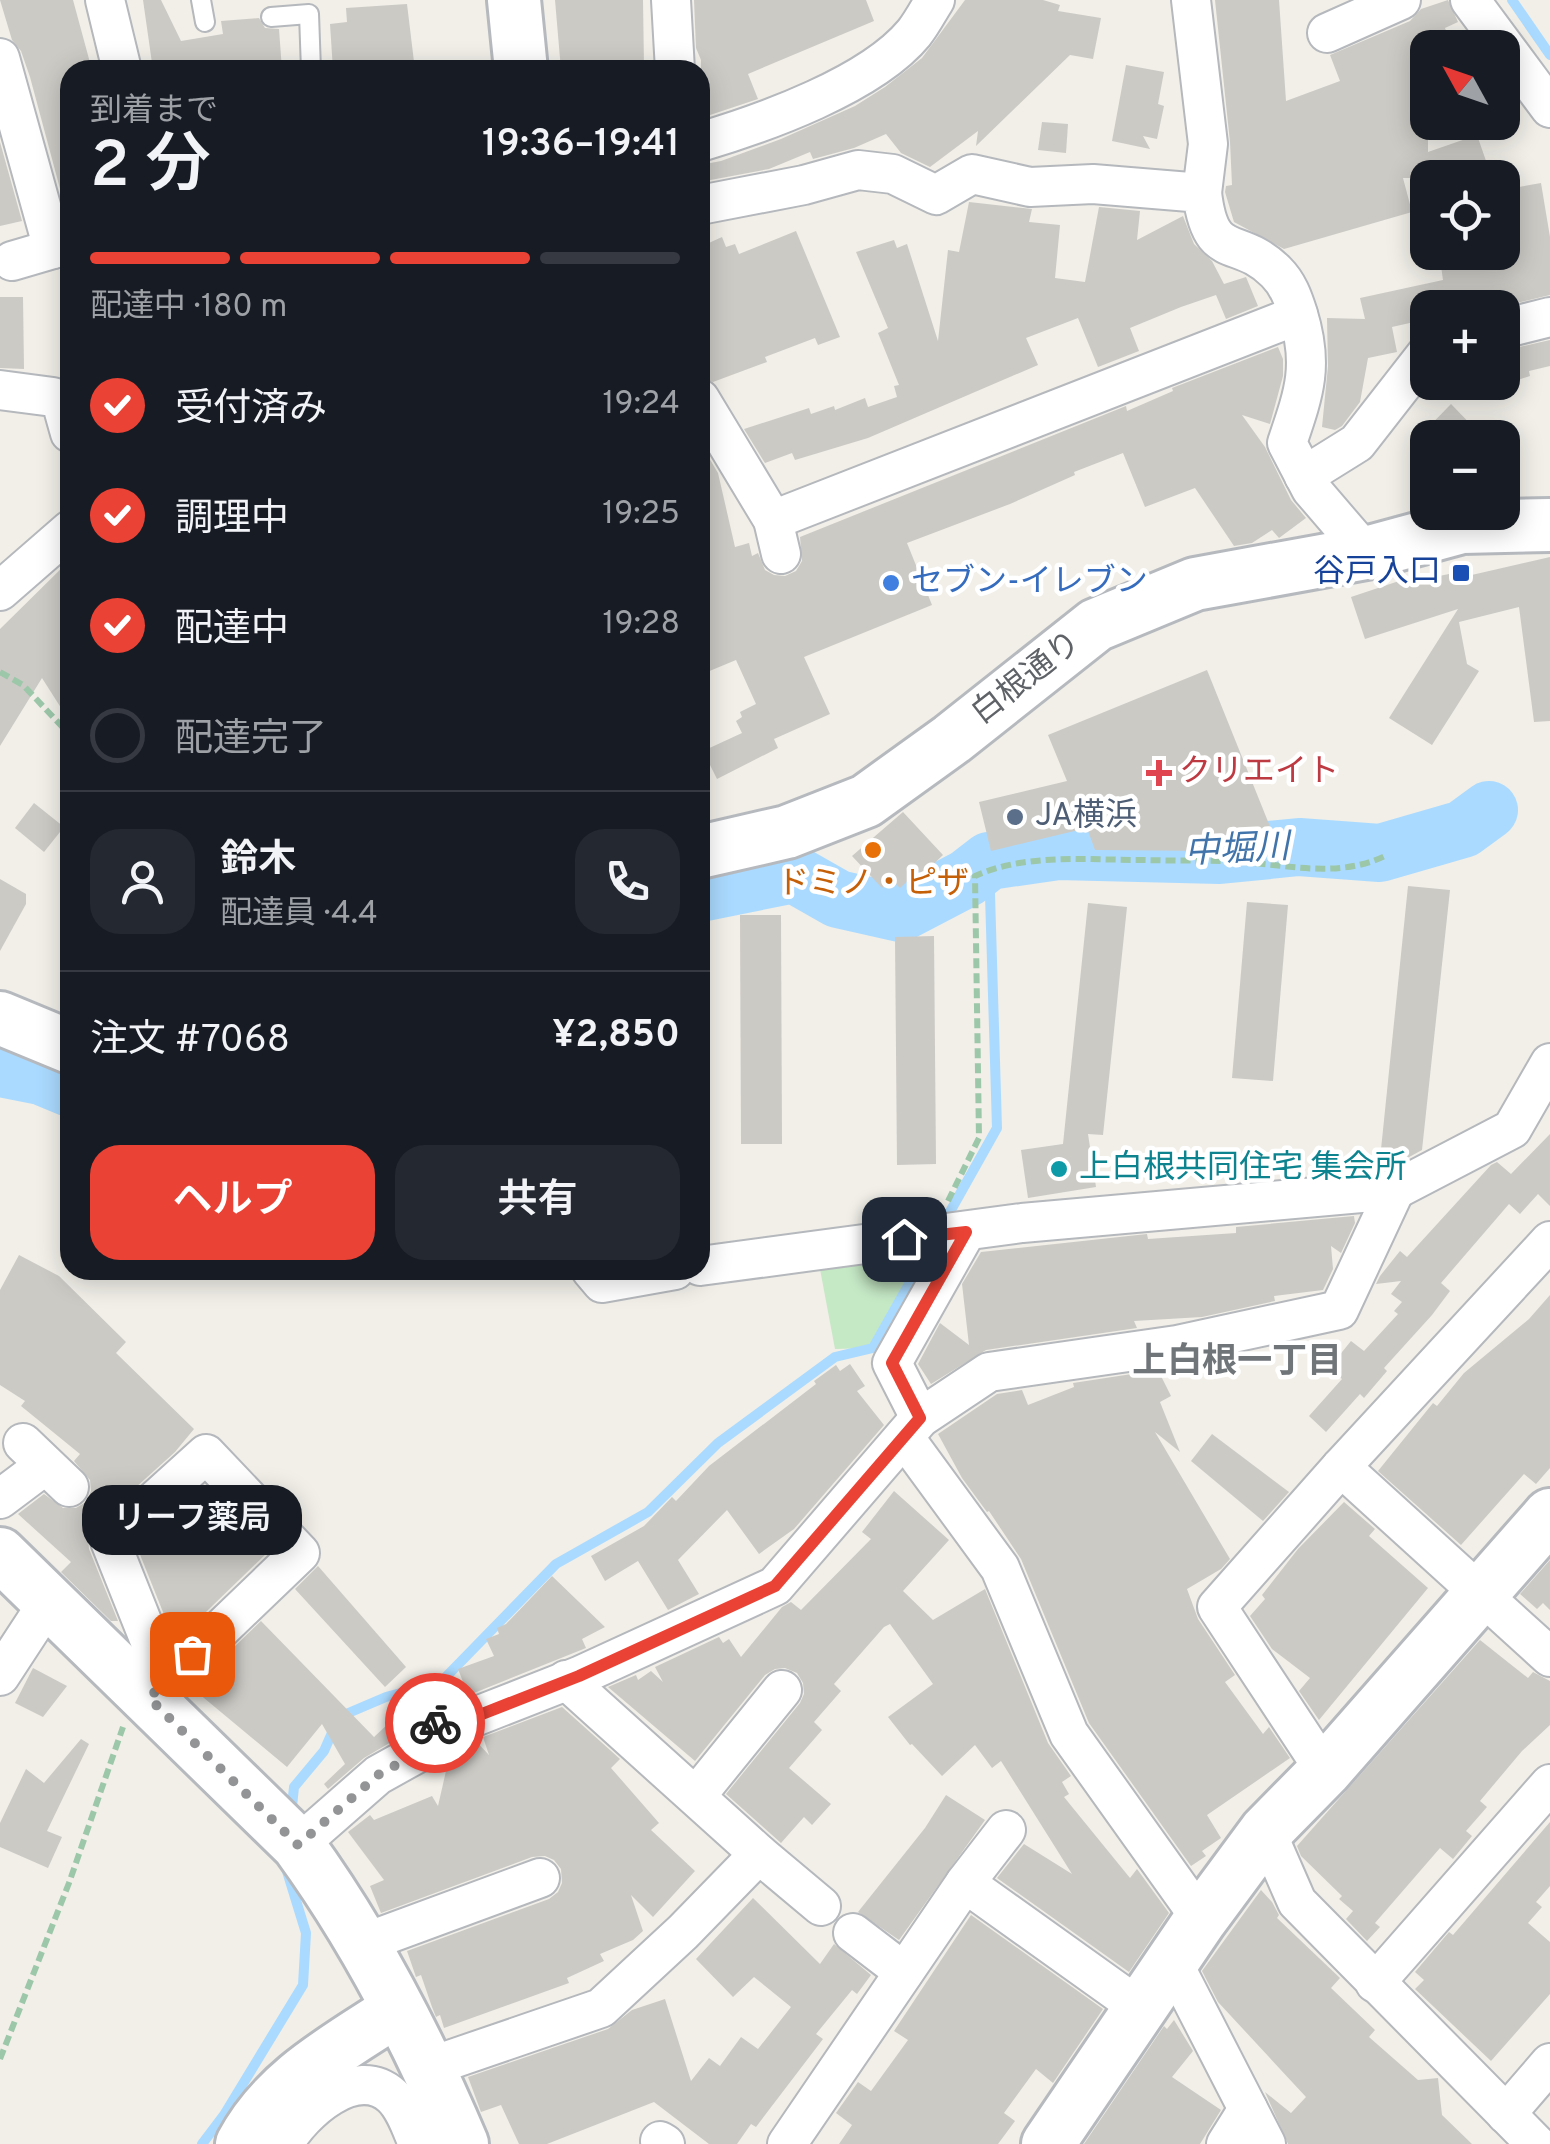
<!DOCTYPE html>
<html lang="ja">
<head>
<meta charset="utf-8">
<style>
	:root { --surface:#171b24; --page:#242831; --text:#f1f3f6; --muted:#9ea1a6; --line:#363941; --accent:#ea4335 }
	body { margin:0; font-family:Overpass,"Noto Sans JP",sans-serif; background:var(--page); color:var(--text); height:100vh; display:flex; flex-direction:column; font-size:38px; white-space:nowrap }
	* { box-sizing:border-box; margin:0 }
	p { font-size:32px; color:var(--muted) }
	.icon { flex:none; width:55px; height:55px; fill:none; stroke:currentColor; stroke-width:2; stroke-linecap:round; stroke-linejoin:round }
	.map { position:relative; flex:1; overflow:hidden }
	.drawer { position:absolute; left:60px; top:60px; width:650px; height:1220px; display:flex; flex-direction:column; background:var(--surface); border-radius:30px; box-shadow:0 5px 25px #0003 }
	.drawer>* { flex:none }
	.needle { width:65px; rotate:310deg }
	.controls { position:absolute; left:1410px; top:30px; display:grid; gap:20px }
	.controls a { display:grid; place-items:center; width:110px; height:110px; border-radius:20px; background:var(--surface); box-shadow:0 5px 25px #0003; font-size:50px }
	.pin { position:absolute; display:grid; place-items:center; width:85px; height:85px; color:#fff; margin:-42px; border-radius:20px; box-shadow:0 5px 15px #0006 }
	.courier { position:absolute; display:grid; place-items:center; width:100px; height:100px; margin:-50px; border:8px solid #ea4335; border-radius:50%; background:#fff; color:#222; box-shadow:0 2px 12px #0007 }
	.bubble { position:absolute; height:70px; border-radius:30px; background:var(--surface); box-shadow:0 5px 25px #0003; font-size:32px; font-weight:600; line-height:70px; text-align:center }
	.overview em { font-style:normal; font-weight:600 }
	.overview div { display:flex; flex-direction:column-reverse }
	.overview { display:flex; align-items:center; justify-content:space-between; height:170px; padding:0 30px }
	h1 { font-size:65px; font-weight:600; line-height:75px }
	.bar { display:grid; grid-template-columns:repeat(4,1fr); gap:15px 10px; align-content:center; height:120px; padding:0 30px }
	.bar i { height:12px; border-radius:8px; background:var(--line) }
	.bar .selected { background:var(--accent) }
	.bar p { grid-column:span 4 }
	.line { display:flex; align-items:center; gap:25px; padding:0 30px; border-top:2px solid var(--line) }
	.line div { flex:1 }
	.round { display:grid; place-items:center; flex:none; width:105px; height:105px; border-radius:30px; background:var(--page) }
	ol { padding:0 30px; list-style:none }
	li { display:flex; align-items:center; gap:30px; height:110px }
	li p { margin-inline-start:auto }
	li .icon { padding:10px; border-radius:50%; background:var(--accent); color:#fff; stroke-width:4 }
	li:last-child { color:var(--muted) }
	li i { width:55px; height:55px; border:5px solid var(--line); border-radius:50% }
	.button { display:flex; gap:20px; margin-top:auto; padding:20px 30px }
	.button a { flex:1; height:115px; border-radius:30px; background:var(--accent); color:#fff; font-size:40px; font-weight:600; line-height:115px; text-align:center }
	.button a+a { background:var(--page); color:var(--text) }
	.map>svg:first-child { display:block }
	.green { fill:#c5e8c5 }
	.lines { fill:none; stroke-linecap:round; stroke-linejoin:round }
	.stream { stroke:#aadaff; stroke-width:10 }
	.river { stroke:#aadaff; stroke-width:58 }
	.building { fill:#cccac5 }
	.lane-casing { stroke:#b5b8bc; stroke-width:22 }
	.street-casing { stroke:#b5b8bc; stroke-width:42 }
	.secondary-casing { stroke:#b6babf; stroke-width:58 }
	.path { stroke:#9cc7a9; stroke-width:6; stroke-dasharray:10 5; stroke-linecap:butt }
	.lane { stroke:#fff; stroke-width:18 }
	.street { stroke:#fff; stroke-width:38 }
	.secondary { stroke:#fff; stroke-width:52 }
	.done { stroke:#929495; stroke-width:10; stroke-dasharray:0 18 }
	.route { stroke:#ea4335; stroke-width:12 }
	.transit-dot { fill:#1a4fb4; stroke:#fff; stroke-width:4 }
	.shop-dot { fill:#3f7fe0; stroke:#fff; stroke-width:4 }
	.health-dot { fill:#e0444e; stroke:#fff; stroke-width:4 }
	.service-dot { fill:#5c6f8a; stroke:#fff; stroke-width:4 }
	.food-dot { fill:#e8710a; stroke:#fff; stroke-width:4 }
	.culture-dot { fill:#0f9aa8; stroke:#fff; stroke-width:4 }
	.labels { text-anchor:middle; dominant-baseline:central; stroke-width:9; stroke-linejoin:round; paint-order:stroke }
	.transit-label { font-size:32px; fill:#164399; stroke:#fff; text-anchor:end }
	.shop-label { font-size:32px; fill:#366cbe; stroke:#fff; text-anchor:start }
	.street-label { font-size:32px; fill:#5f6368; stroke:#fff }
	.health-label { font-size:32px; fill:#be3a42; stroke:#fff; text-anchor:start }
	.service-label { font-size:32px; fill:#4e5e75; stroke:#fff; text-anchor:start }
	.food-label { font-size:32px; fill:#c56008; stroke:#fff }
	.culture-label { font-size:32px; fill:#0d838f; stroke:#fff; text-anchor:start }
	.water-label { font-size:35px; font-style:italic; fill:#4174aa; stroke:#fff }
	.neighbourhood-label { font-size:35px; font-weight:bold; fill:#70757a; stroke:#fff }
</style>
</head>
<body>
<div class="map">
<svg width="1550" height="2144" viewBox="0 0 1550 2144">
	<rect width="100%" height="100%" fill="#f1efe8"/>
	<polygon class="green" points="922,1258 868,1348 835,1349 820,1269"/>
	<g class="lines">
		<g class="stream">
			<polyline points="1512,0 1550,55"/>
			<polyline points="942,1226 997,1128 989,861"/>
			<polyline points="291,1816 294,1787 324,1751 339,1717 386,1697 441,1682 556,1564 648,1512 718,1443 835,1357 873,1348 931,1245"/>
			<polyline points="202,2144 224,2115 303,1985 306,1933 286,1868"/>
		</g>
		<g class="river">
			<polyline points="700,893 794,874 838,899 900,913 967,878 989,861 1058,851 1220,855 1299,847 1380,853 1463,829 1489,810"/>
			<polyline points="0,1068 41,1076 70,1088"/>
		</g>
	</g>
	<g class="building">
		<polygon points="0,0 73,0 92,70 70,70 70,210 66,211 30,77 21,51 12,40"/>
		<polygon points="143,0 161,0 181,41 223,34 221,21 259,18 265,28 279,29 282,70 153,70"/>
		<polygon points="555,0 643,0 644,67 561,70"/>
		<polygon points="694,0 866,0 874,21 748,74 758,99 704,117 700,107 701,60 696,48"/>
		<polygon points="965,0 1043,0 1060,5 1058,11 1101,18 1093,59 1070,55 976,146 978,131 930,167 901,153 886,134 854,148 813,159 810,152 769,169 700,182 700,165 721,161 781,139 855,106 885,87 922,58"/>
		<polygon points="1215,0 1279,0 1286,101 1340,81 1330,55 1410,21 1421,9 1448,0 1458,22 1445,28 1447,33 1424,43 1428,53 1428,152 1477,135 1492,178 1403,178 1412,212 1284,249 1234,222 1225,192 1226,186 1232,185 1230,142"/>
		<polygon points="407,4 415,70 333,70 330,24 347,22 346,8"/>
		<polygon points="1126,65 1164,72 1158,104 1164,106 1157,139 1143,136 1150,149 1112,141"/>
		<polygon points="1042,122 1068,124 1066,153 1038,150"/>
		<polygon points="0,142 22,221 0,226"/>
		<polygon points="1541,183 1550,237 1550,295 1496,308 1421,308 1423,320 1392,327 1397,352 1368,358 1360,402 1342,426 1335,430 1322,427 1328,366 1327,318 1365,319 1360,298 1443,280 1439,252 1502,252 1502,190"/>
		<polygon points="969,202 1032,209 1029,222 1060,225 1055,278 1085,282 1099,207 1140,211 1137,240 1183,216 1194,244 1212,261 1224,284 1246,277 1258,306 1226,319 1216,295 1181,307 1130,328 1139,351 1098,367 1078,318 1026,338 1038,365 868,438 795,460 792,453 765,463 744,429 809,408 811,414 834,406 835,410 865,398 868,407 897,397 894,386 899,385 878,333 888,328 856,252 894,240 897,248 907,244 938,341 948,250 959,252"/>
		<polygon points="796,231 840,337 818,345 815,338 765,357 767,362 713,382 700,377 700,247 722,237 726,247 735,244 739,254"/>
		<polygon points="0,297 23,297 24,369 0,368"/>
		<polygon points="1550,340 1550,366 1529,371 1530,376 1502,385 1502,351"/>
		<polygon points="1278,347 1283,359 1283,376 1270,424 1242,415 1265,447 1291,500 1306,518 1279,538 1272,530 1252,543 1234,546 1195,488 1145,507 1123,453 1074,472 1075,475 1010,504 907,543 932,605 804,657 830,714 774,739 778,748 717,779 703,751 742,733 736,721 742,717 740,712 756,704 736,660 700,675 700,443 718,473 735,547 749,543 752,556 758,553 765,570 774,575 785,576 796,571 802,561 800,537 1126,406 1127,411 1173,391 1172,388"/>
		<polygon points="1451,404 1484,438 1418,438"/>
		<polygon points="1550,557 1550,721 1534,722 1519,607 1459,622 1467,664 1479,671 1432,745 1389,718 1458,609 1365,639 1351,597 1399,581 1400,584 1449,574 1450,580"/>
		<polygon points="70,560 70,722 42,678 0,746 0,629"/>
		<polygon points="1207,670 1271,829 1215,851 1095,850 1087,828 991,851 979,802 1067,781 1048,735"/>
		<polygon points="34,803 64,827 44,852 15,828"/>
		<polygon points="903,812 943,855 922,875 918,871 900,888 891,879 882,888 852,856"/>
		<polygon points="0,879 26,894 26,904 0,951"/>
		<polygon points="1408,886 1450,890 1422,1150 1389,1168 1379,1169"/>
		<polygon points="1247,902 1288,905 1273,1081 1232,1078"/>
		<polygon points="1088,903 1127,907 1103,1135 1088,1134 1096,1187 1028,1198 1021,1150 1063,1144"/>
		<polygon points="740,915 781,915 782,1144 741,1144"/>
		<polygon points="934,936 936,1164 897,1165 895,937"/>
		<polygon points="1550,1134 1550,1206 1538,1194 1520,1214 1509,1204 1441,1283 1450,1291 1432,1315 1384,1368 1387,1371 1364,1398 1360,1394 1326,1432 1309,1416 1342,1379 1329,1368 1351,1341 1364,1351 1398,1314 1394,1311 1402,1302 1391,1294 1401,1281 1376,1284 1380,1276 1400,1251 1407,1257 1491,1165 1497,1162 1511,1174"/>
		<polygon points="1354,1216 1355,1223 1341,1253 1331,1246 1333,1269 1323,1290 1274,1296 1275,1301 1202,1317 1134,1321 1137,1328 986,1350 931,1384 918,1364 940,1323 969,1345 962,1284 981,1252 1147,1234 1148,1239 1236,1233 1236,1227"/>
		<polygon points="19,1255 59,1276 126,1342 116,1353 194,1429 175,1452 95,1524 88,1535 89,1549 118,1621 111,1621 61,1572 71,1562 18,1514 44,1494 63,1508 76,1508 86,1502 91,1491 90,1480 74,1461 80,1454 21,1406 25,1401 0,1385 0,1290"/>
		<polygon points="1550,1295 1550,1468 1536,1484 1524,1474 1461,1545 1378,1471 1433,1403 1437,1406 1464,1373 1529,1319"/>
		<polygon points="850,1364 865,1386 857,1391 884,1425 794,1529 759,1554 727,1510 678,1560 699,1594 668,1610 638,1561 605,1581 591,1556 644,1526 672,1497 676,1501 709,1466 816,1384 814,1381 836,1365 840,1371"/>
		<polygon points="1158,1370 1171,1396 1160,1402 1180,1452 1155,1432 1230,1559 1221,1569 1187,1589 1198,1619 1235,1675 1225,1682 1263,1734 1269,1727 1290,1758 1207,1815 1221,1838 1202,1851 1206,1856 1191,1866 1089,1723 1021,1559 989,1511 987,1512 962,1478 938,1434 997,1394 1022,1390 1028,1405 1074,1387 1073,1383"/>
		<polygon points="1212,1434 1289,1492 1263,1521 1191,1461"/>
		<polygon points="205,1485 268,1552 175,1642 137,1547"/>
		<polygon points="894,1491 949,1540 903,1591 933,1620 985,1589 1048,1743 1071,1776 1062,1782 1069,1794 1064,1797 1130,1878 1137,1869 1169,1913 1129,1972 997,1878 1024,1844 1072,1874 1001,1761 992,1768 975,1745 942,1776 912,1744 910,1745 888,1717 933,1684 890,1624 884,1627 834,1684 841,1691 814,1722 822,1730 789,1768 831,1804 812,1825 804,1817 781,1843 726,1794 800,1703 804,1694 803,1683 797,1673 785,1668 775,1669 765,1675 695,1761 608,1687 636,1675 638,1680 651,1671 663,1682 655,1667 719,1637 723,1643 729,1639 741,1657 782,1607 791,1602 801,1610 871,1539 862,1532"/>
		<polygon points="1344,1502 1375,1529 1369,1536 1428,1588 1319,1720 1299,1691 1310,1678 1272,1649 1250,1616 1265,1599 1262,1595 1298,1549"/>
		<polygon points="1550,1560 1550,1610 1543,1603 1537,1609 1520,1594"/>
		<polygon points="318,1566 406,1667 385,1687 295,1589"/>
		<polygon points="552,1576 605,1627 582,1639 586,1648 474,1693 467,1692 458,1669 494,1656 486,1639 499,1634 497,1628 506,1624"/>
		<polygon points="261,1621 374,1737 389,1723 398,1738 364,1758 328,1789 324,1784 345,1764 322,1724 287,1767 192,1688"/>
		<polygon points="1480,1640 1528,1678 1533,1672 1550,1681 1550,1725 1522,1751 1480,1801 1487,1807 1466,1831 1472,1836 1453,1859 1440,1848 1375,1923 1380,1927 1367,1941 1346,1919 1353,1911 1339,1899 1342,1896 1301,1856 1297,1846"/>
		<polygon points="33,1668 67,1686 43,1717 15,1703"/>
		<polygon points="562,1707 620,1759 611,1768 659,1823 651,1830 695,1871 653,1917 631,1895 643,1931 633,1940 600,1954 604,1961 567,1978 569,1983 444,2028 440,2015 436,2017 432,2007 421,1975 416,1977 407,1951 549,1899 558,1892 562,1883 561,1869 554,1860 545,1856 532,1857 381,1913 370,1886 384,1880 348,1832 370,1815 374,1820 432,1796 438,1806 454,1736 473,1738 489,1755 483,1737"/>
		<polygon points="81,1739 89,1744 47,1831 62,1837 48,1868 0,1847 0,1823 26,1769 44,1783"/>
		<polygon points="946,1795 985,1820 899,1940 858,1912 925,1828"/>
		<polygon points="1550,1822 1550,1886 1536,1902 1542,1907 1528,1923 1550,1942 1550,1994 1491,2061 1415,1989 1424,1980 1415,1972 1449,1932 1453,1935"/>
		<polygon points="1261,1890 1272,1902 1279,1915 1277,1918 1340,1978 1331,1988 1375,2030 1369,2037 1418,2080 1438,2078 1442,2115 1472,2144 1288,2144 1265,2092 1291,2113 1306,2097 1218,2002 1202,1971"/>
		<polygon points="753,1898 820,1964 834,1944 871,1975 857,1994 852,1990 816,2034 823,2039 756,2127 751,2124 737,2144 709,2144 654,2102 547,2144 519,2144 501,2105 481,2112 468,2077 608,2029 632,2010 665,1999 691,2081 709,2058 720,2066 741,2037 758,2049 791,2007 754,1977 733,1997 696,1959"/>
		<polygon points="971,1915 1103,2009 1053,2083 1036,2069 1004,2113 1015,2121 998,2144 839,2144 852,2125 836,2113 858,2082 871,2091 908,2040 894,2031"/>
		<polygon points="1174,2020 1193,2051 1172,2077 1221,2110 1200,2144 1084,2144 1164,2026 1167,2029"/>
	</g>
	<g class="lines">
		<defs>
			<g id="lane">
				<polyline points="201,0 205,22"/>
				<polyline points="271,17 309,14 311,70"/>
			</g>
			<g id="street">
				<polyline points="105,0 122,70"/>
				<polyline points="671,0 675,70"/>
				<polyline points="1191,0 1208,144 1202,193"/>
				<polyline points="1470,0 1550,108"/>
				<polyline points="1327,33 1401,0"/>
				<polyline points="0,58 53,249"/>
				<path d="M700,142c64,-19 171,-57 214,-109 8,-10 14,-22 21,-33"/>
				<path d="M700,205l104,-20 54,-15 35,4 43,21 36,-21 58,13 63,-3 109,9c9,72 35,40 74,79 12,12 17,26 22,42 16,52 6,79 -11,129l24,46 55,64"/>
				<polyline points="12,261 70,244"/>
				<polyline points="1502,329 1550,317"/>
				<polyline points="0,390 53,397 61,401 70,433"/>
				<polyline points="700,399 773,520 781,554"/>
				<polyline points="1304,476 1357,443 1428,352"/>
				<polyline points="773,520 1298,315"/>
				<polyline points="0,591 70,530"/>
				<polyline points="700,1266 1022,1223 1395,1190 1512,1129 1550,1063"/>
				<polyline points="591,1270 602,1283 675,1270"/>
				<polyline points="920,1418 892,1363 966,1232"/>
				<polyline points="904,1437 1000,1568 1069,1734 1201,1919"/>
				<polyline points="23,1443 69,1487"/>
				<polyline points="1341,1467 1550,1657"/>
				<polyline points="0,1499 44,1466"/>
				<polyline points="0,1676 49,1601"/>
				<polyline points="566,1680 759,1854 821,1906"/>
				<polyline points="149,1698 300,1553 206,1454 110,1541 165,1679"/>
				<polyline points="1325,1771 1217,1607 1341,1467 1550,1241"/>
				<polyline points="696,1796 782,1690"/>
				<polyline points="1266,1831 1297,1902 1536,2144"/>
				<polyline points="298,1845 378,1775 425,1749 439,1712 477,1716 579,1676 775,1586 920,1418 989,1372 1177,1345 1339,1310 1395,1190"/>
				<polyline points="965,1883 1140,2008"/>
				<polyline points="853,1933 904,1972"/>
				<polyline points="361,1944 540,1878"/>
				<polyline points="1173,1963 1266,2144"/>
				<polyline points="1375,1983 1550,1784"/>
				<polyline points="429,2067 601,2008 683,1932 759,1854"/>
				<polyline points="1506,2114 1550,2063"/>
				<polyline points="660,2141 665,2144"/>
				<path d="M284,2144c18,-32 72,-81 108,-48 13,12 19,32 26,48"/>
				<polyline points="787,2144 965,1883 1006,1830"/>
				<polyline points="1226,2144 1248,2109"/>
			</g>
			<g id="secondary">
				<polyline points="514,0 521,70"/>
				<polyline points="700,852 787,832 866,801 952,739 1096,625 1195,584 1366,553 1462,527 1550,525"/>
				<polyline points="0,1018 70,1047"/>
				<path d="M0,1554l298,291c67,92 120,195 164,299"/>
				<path d="M242,2144c34,-64 97,-96 156,-135"/>
				<polyline points="1048,2144 1201,1919 1266,1831 1325,1771 1550,1515"/>
			</g>
		</defs>
		<use href="#lane" class="lane-casing"/>
		<use href="#street" class="street-casing"/>
		<use href="#secondary" class="secondary-casing"/>
		<g class="path">
			<polyline points="0,672 23,685 70,735"/>
			<path d="M948,1201l31,-63 -4,-262c52,-23 111,-16 168,-16 33,1 67,0 100,2 50,4 98,16 144,-7"/>
			<polyline points="0,2059 69,1883 123,1727"/>
		</g>
		<use href="#lane" class="lane"/>
		<use href="#street" class="street"/>
		<use href="#secondary" class="secondary"/>
	</g>
	<g class="lines">
		<polyline class="done" points="192,1654 149,1698 298,1845 378,1775 425,1749 435,1723"/>
		<polyline class="route" points="435,1723 438,1712 477,1716 579,1676 775,1586 920,1418 892,1363 966,1232 904,1239"/>
	</g>
	<rect class="transit-dot" x="1451" y="563" width="20" height="20" rx="5"/>
	<circle class="shop-dot" cx="891" cy="583" r="10"/>
	<path class="health-dot" d="M1154 758h10v10h10v10h-10v10h-10v-10h-10v-10h10z"/>
	<circle class="service-dot" cx="1015" cy="817" r="10"/>
	<circle class="food-dot" cx="873" cy="850" r="10"/>
	<circle class="culture-dot" cx="1059" cy="1169" r="10"/>
	<g class="labels">
		<g class="transit-label">
			<text x="1441" y="573">谷戸入口</text>
		</g>
		<g class="shop-label">
			<text x="911" y="583">セブン-イレブン</text>
		</g>
		<g class="street-label">
			<text transform="translate(1027 679) rotate(-38)">白根通り</text>
		</g>
		<g class="health-label">
			<text x="1179" y="773">クリエイト</text>
		</g>
		<g class="service-label">
			<text x="1035" y="817">JA横浜</text>
		</g>
		<g class="food-label">
			<text x="873" y="885">ドミノ・ピザ</text>
		</g>
		<g class="culture-label">
			<text x="1079" y="1169">上白根共同住宅 集会所</text>
		</g>
		<g class="water-label">
			<text transform="translate(1237 851) rotate(-3)">中堀川</text>
		</g>
		<g class="neighbourhood-label">
			<text x="1237" y="1363">上白根一丁目</text>
		</g>
	</g>
</svg>
<div class="controls">
<a><svg class="needle" viewBox="-14 -14 28 28"><path d="M0-13l5 13h-10z" fill="#e53935"/><path d="M0 13l5-13h-10z" fill="#9ea1a6"/></svg></a>
<a><svg class="icon" aria-label="locate" viewBox="0 0 24 24"><circle cx="12" cy="12" r="6"/><path d="M12 2v4M12 18v4M2 12h4M18 12h4"/></svg></a>
<a>+</a>
<a>−</a>
</div>
<div class="pin" style="left:192px;top:1654px;background:#ea580c"><svg class="icon" aria-label="bag" viewBox="0 0 24 24"><path d="M5 8h14l-1 12H6zM9 8a3 3 0 0 1 6 0"/></svg></div>
<div class="pin" style="left:904px;top:1239px;background:#1f2937"><svg class="icon" aria-label="home" viewBox="0 0 24 24"><path d="M3 11l9-7 9 7M6 9v11h12V9"/></svg></div>
<div class="courier" style="left:435px;top:1723px"><svg class="icon" aria-label="bike" viewBox="0 0 24 24"><circle cx="6" cy="16" r="4"/><circle cx="18" cy="16" r="4"/><path d="M6 16l4-8h5l3 8M10 8l3 8H6M13 5h3"/></svg></div>
<div class="bubble" style="left:82px;top:1485px;width:220px">リーフ薬局</div>
<section class="drawer">
<div class="overview"><div><h1>2 分</h1><p>到着まで</p></div><em>19:36–19:41</em></div>
<div class="bar"><i class="selected"></i><i class="selected"></i><i class="selected"></i><i></i><p>配達中 · 180 m</p></div>
<ol>
<li><svg class="icon" aria-label="check" viewBox="0 0 24 24"><path d="M5 12l5 5 9-10"/></svg>受付済み<p>19:24</p></li>
<li><svg class="icon" aria-label="check" viewBox="0 0 24 24"><path d="M5 12l5 5 9-10"/></svg>調理中<p>19:25</p></li>
<li><svg class="icon" aria-label="check" viewBox="0 0 24 24"><path d="M5 12l5 5 9-10"/></svg>配達中<p>19:28</p></li>
<li><i></i>配達完了</li>
</ol>
<div class="line" style="height:180px"><a class="round"><svg class="icon" aria-label="person" viewBox="0 0 24 24"><circle cx="12" cy="8" r="4"/><path d="M4 21q1-7 8-7t8 7"/></svg></a><div><b>鈴木</b><p>配達員 · 4.4</p></div><a class="round"><svg class="icon" aria-label="phone" viewBox="0 0 24 24"><path d="M5 4h4l2 5-3 2q2 4 5 5l2-3 5 2v4C11 20 4 13 5 4z"/></svg></a></div>
<div class="line" style="height:130px"><div>注文 #7068</div><b>¥2,850</b></div>
<div class="button"><a>ヘルプ</a><a>共有</a></div>
</section>
</div>
</body>
</html>
